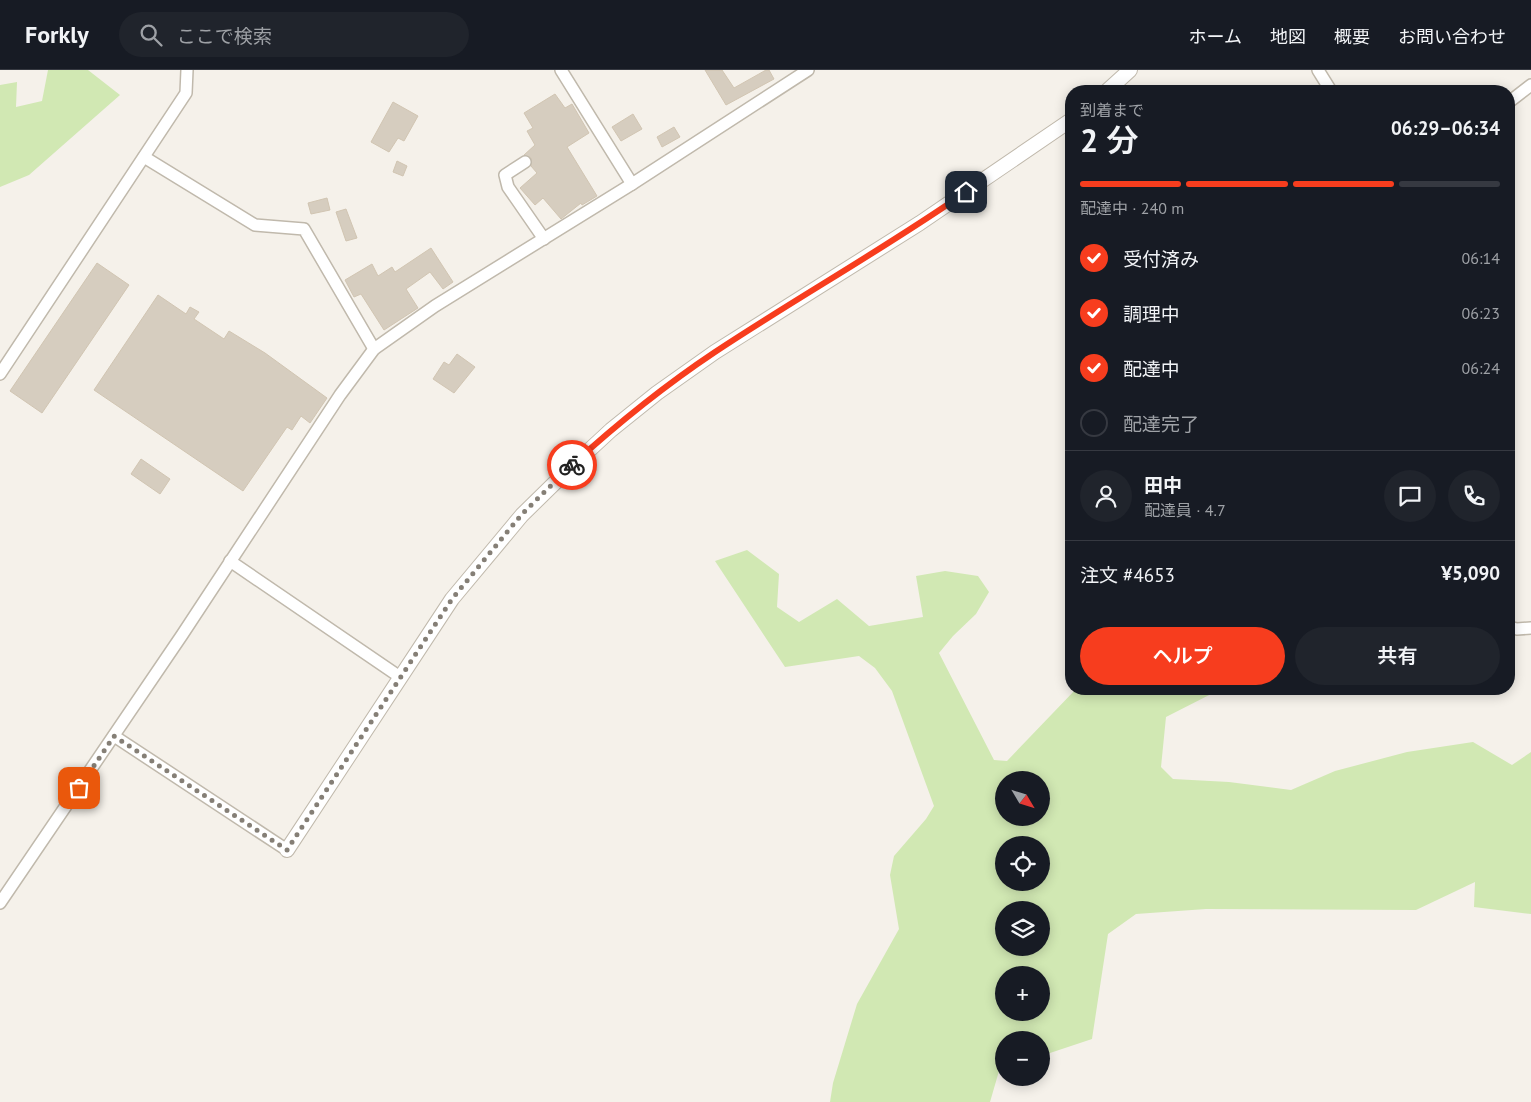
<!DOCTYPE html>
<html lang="ja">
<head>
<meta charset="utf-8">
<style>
	:root { --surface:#171b24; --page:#20242c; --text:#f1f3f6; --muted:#9ea1a6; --line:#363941; --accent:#f73d1e }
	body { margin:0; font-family:"PT Sans","Noto Sans JP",sans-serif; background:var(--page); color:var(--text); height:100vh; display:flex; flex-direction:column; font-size:19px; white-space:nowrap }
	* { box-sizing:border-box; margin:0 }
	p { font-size:16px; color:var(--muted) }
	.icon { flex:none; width:28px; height:28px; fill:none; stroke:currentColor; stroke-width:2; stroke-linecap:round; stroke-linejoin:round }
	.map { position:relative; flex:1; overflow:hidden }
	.panel { position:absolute; left:1065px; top:15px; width:450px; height:610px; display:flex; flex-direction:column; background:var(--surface); border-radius:20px; box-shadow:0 2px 12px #0003 }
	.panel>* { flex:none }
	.needle { width:32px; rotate:128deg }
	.controls { position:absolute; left:995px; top:701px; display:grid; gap:10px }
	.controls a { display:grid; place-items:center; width:55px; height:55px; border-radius:50%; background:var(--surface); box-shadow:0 2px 12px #0003; font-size:25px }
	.pin { position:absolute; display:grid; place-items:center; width:42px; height:42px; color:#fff; margin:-21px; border-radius:10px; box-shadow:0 2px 8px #0006 }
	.courier { position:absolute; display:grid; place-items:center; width:50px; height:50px; margin:-25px; border:4px solid #f73d1e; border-radius:50%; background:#fff; color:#222; box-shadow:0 1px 6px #0007 }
	.summary em { font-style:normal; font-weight:600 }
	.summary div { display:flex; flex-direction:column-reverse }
	.summary { display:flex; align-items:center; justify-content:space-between; height:85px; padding:0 15px }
	h1 { font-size:32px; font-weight:600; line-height:38px }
	.bar { display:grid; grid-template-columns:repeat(4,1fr); gap:8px 5px; align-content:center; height:60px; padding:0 15px }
	.bar i { height:6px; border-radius:4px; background:var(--line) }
	.bar .on { background:var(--accent) }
	.bar p { grid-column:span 4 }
	.line { display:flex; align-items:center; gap:12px; padding:0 15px; border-top:1px solid var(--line) }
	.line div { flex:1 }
	.round { display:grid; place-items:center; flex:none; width:52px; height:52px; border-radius:26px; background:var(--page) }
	ol { padding:0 15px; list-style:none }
	li { display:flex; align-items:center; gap:15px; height:55px }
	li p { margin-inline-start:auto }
	li .icon { padding:5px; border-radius:50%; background:var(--accent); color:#fff; stroke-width:4 }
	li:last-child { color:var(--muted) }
	li i { width:28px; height:28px; border:2px solid var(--line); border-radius:50% }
	.button { display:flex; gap:10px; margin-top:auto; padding:10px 15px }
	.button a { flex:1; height:58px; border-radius:30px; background:var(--accent); color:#fff; font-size:20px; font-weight:600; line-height:58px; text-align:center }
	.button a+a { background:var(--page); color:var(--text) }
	header { display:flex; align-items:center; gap:30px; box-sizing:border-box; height:70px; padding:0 25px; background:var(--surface); border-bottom:1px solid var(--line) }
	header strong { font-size:24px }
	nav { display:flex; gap:28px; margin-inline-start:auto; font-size:18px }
	.search { width:350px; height:45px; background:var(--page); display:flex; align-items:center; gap:12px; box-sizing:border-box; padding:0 18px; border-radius:28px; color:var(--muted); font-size:19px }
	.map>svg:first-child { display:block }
	.green { fill:#d1e8b3; fill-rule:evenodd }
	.building { fill:#d6cdbf; stroke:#d1c5b2 }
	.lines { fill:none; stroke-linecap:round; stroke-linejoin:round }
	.minor-casing { stroke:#c0b9ac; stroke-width:14 }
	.tertiary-casing { stroke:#c0b9ac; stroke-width:16 }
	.minor { stroke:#fff; stroke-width:11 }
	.tertiary { stroke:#fff; stroke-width:14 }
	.done { stroke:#857f76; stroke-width:5; stroke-dasharray:0 9 }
	.route { stroke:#f73d1e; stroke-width:6 }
</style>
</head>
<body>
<header>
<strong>Forkly</strong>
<div class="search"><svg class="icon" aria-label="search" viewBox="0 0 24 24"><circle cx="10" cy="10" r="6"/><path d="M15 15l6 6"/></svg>ここで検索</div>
<nav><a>ホーム</a><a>地図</a><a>概要</a><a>お問い合わせ</a></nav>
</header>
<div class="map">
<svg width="1531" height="1032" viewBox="0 0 1531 1032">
	<rect width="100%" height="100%" fill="#f5f1ea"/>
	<g class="green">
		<polygon points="48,0 88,0 120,25 29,105 0,117 0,15 17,12 16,37 42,31"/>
		<path d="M747,480l32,24 -2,33 22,15 38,-23 32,27 54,-9 -7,-41 29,-5 33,5 11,16 -13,22 -23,22 -14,17 55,107 13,1 69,-72h145l-55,28 -5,50 12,12 56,3 62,8 44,-19 72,-19 66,-10 39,23 19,-13v162l-57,-7 1,-25 -59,28 -210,-1 -70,5 -28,20 -16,105 -51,17v-16h-37v30l-5,1 -9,31h-160l3,-19 24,-79 42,-75 -9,-54 4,-19 32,-37 8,-13 -42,-115 -17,-23 -16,-12 -74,11 -70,-106zM1004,710h37v38h-37zM1004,775h37v37h-37zM1004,840h37v38h-37zM1004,905h37v37h-37z"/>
	</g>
	<g class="building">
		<polygon points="705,0 722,0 734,18 766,0 769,0 774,9 726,35"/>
		<polygon points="555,24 565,38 572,34 589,63 567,77 597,126 582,135 581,133 561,149 543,128 535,135 520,118 537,103 531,96 531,88 524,85 535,75 527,61 533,58 524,43"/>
		<polygon points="393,32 418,46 404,71 398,68 389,82 371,72"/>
		<polygon points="633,44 642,59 621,71 612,57"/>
		<polygon points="674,57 680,67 662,77 657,67"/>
		<polygon points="397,91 407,96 403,106 393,102"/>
		<polygon points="327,128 330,140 311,144 308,133"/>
		<polygon points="346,139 357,168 346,171 336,142"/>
		<polygon points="431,178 453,212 443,219 430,202 406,219 418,238 384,260 361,224 354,227 345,210 372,194 378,206 392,197 395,202"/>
		<polygon points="97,193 129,215 42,343 10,321"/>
		<polygon points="158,225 186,244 190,237 199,242 194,249 224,269 229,261 265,283 327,328 310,353 301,346 292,360 287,357 243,421 94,320"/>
		<polygon points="457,284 475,297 454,323 433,309 444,292 449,295"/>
		<polygon points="141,389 170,409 160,424 131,404"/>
	</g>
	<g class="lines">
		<defs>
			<g id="minor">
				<polyline points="561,0 632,114"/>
				<polyline points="1318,0 1331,21"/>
				<polyline points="1509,32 1531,15"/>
				<polyline points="144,87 255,155 304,159 374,279"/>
				<polyline points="525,92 505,105 508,117 544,169"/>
				<polyline points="0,304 186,23 187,0"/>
				<polyline points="230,491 400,607"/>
				<polyline points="1509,557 1517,559 1531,558"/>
				<polyline points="114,666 287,780"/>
				<polyline points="0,833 182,565 340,325 374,279 435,236 632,114 808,0"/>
			</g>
			<g id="tertiary">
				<polyline points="1107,21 1130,0"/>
				<polyline points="287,780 452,529 522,445 571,397 611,360 657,323 715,282 920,153 1071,50"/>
			</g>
		</defs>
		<use href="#minor" class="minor-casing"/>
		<use href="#tertiary" class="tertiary-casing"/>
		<use href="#minor" class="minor"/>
		<use href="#tertiary" class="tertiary"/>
	</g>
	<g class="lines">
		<polyline class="done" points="79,718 114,666 287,780 452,529 522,444 572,395"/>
		<path class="route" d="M572,395c45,-41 92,-79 143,-113 83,-55 169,-103 251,-160"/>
	</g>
</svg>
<div class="controls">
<a><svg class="needle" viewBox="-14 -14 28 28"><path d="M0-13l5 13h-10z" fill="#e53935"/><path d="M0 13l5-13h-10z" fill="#9ea1a6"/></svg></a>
<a><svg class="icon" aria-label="locate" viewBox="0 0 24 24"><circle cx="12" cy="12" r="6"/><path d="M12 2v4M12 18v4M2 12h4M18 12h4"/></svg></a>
<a><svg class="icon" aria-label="layers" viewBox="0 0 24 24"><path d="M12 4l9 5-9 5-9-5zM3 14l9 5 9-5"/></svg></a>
<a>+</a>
<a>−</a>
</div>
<div class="pin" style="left:79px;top:718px;background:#ea580c"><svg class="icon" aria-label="bag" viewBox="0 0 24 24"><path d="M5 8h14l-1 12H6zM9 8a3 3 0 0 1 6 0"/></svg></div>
<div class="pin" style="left:966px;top:122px;background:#1f2937"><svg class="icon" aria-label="home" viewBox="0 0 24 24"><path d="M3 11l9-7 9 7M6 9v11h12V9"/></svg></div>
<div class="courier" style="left:572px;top:395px"><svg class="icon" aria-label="bike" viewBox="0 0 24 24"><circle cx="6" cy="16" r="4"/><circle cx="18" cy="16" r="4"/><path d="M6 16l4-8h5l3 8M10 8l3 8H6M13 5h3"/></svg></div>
<section class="panel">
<div class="summary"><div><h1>2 分</h1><p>到着まで</p></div><em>06:29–06:34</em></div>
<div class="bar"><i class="on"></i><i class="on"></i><i class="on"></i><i></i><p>配達中 · 240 m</p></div>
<ol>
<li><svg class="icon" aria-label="check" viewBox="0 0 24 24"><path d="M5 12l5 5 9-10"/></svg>受付済み<p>06:14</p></li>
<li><svg class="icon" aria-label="check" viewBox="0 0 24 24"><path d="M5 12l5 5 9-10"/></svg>調理中<p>06:23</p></li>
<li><svg class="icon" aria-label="check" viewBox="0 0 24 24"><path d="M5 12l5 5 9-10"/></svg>配達中<p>06:24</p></li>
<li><i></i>配達完了</li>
</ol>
<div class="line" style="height:90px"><a class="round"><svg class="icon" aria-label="person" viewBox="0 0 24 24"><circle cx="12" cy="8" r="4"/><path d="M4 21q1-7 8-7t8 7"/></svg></a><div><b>田中</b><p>配達員 · 4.7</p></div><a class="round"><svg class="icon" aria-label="chat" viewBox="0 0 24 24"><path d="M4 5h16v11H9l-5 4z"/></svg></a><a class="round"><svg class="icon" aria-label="phone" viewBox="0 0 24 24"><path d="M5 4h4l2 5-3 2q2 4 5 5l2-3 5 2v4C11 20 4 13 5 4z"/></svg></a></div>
<div class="line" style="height:65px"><div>注文 #4653</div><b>¥5,090</b></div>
<div class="button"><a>ヘルプ</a><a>共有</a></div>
</section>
</div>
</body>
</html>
